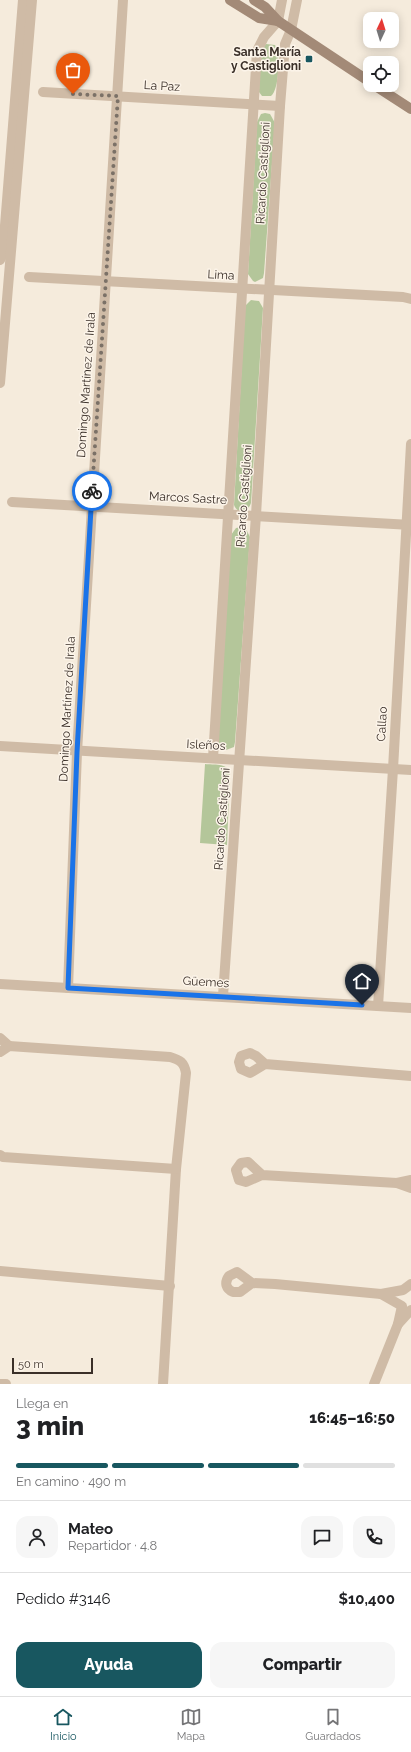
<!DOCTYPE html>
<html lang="es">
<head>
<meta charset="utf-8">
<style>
	:root { --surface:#fff; --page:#f6f6f6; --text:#202124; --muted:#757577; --line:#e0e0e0; --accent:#185760 }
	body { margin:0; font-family:Raleway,sans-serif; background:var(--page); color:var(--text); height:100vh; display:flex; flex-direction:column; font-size:15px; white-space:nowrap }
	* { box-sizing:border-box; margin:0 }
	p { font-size:13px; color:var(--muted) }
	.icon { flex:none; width:22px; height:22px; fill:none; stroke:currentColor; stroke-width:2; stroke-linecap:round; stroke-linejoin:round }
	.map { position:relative; height:1384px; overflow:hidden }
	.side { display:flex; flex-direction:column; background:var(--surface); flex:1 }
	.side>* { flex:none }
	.needle { width:26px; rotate:4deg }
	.controls { position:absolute; left:363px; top:12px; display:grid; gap:8px }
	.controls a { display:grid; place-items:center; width:36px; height:36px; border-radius:8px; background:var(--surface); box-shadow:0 2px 10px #0003; font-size:20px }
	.scale { position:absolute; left:12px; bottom:10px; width:81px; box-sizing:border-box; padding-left:4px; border:2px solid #3a2f28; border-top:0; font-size:11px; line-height:14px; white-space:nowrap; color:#3a2f28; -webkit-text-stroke:3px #fcf4e9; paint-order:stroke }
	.pin { position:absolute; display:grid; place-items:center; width:34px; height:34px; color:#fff; margin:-41px -17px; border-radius:50% 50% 50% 0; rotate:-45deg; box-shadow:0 0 4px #0007 }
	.pin .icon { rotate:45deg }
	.courier { position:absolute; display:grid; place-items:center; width:40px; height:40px; margin:-20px; border:3px solid #1a73e8; border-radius:50%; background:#fff; color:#222; box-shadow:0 1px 5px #0007 }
	.summary em { font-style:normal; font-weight:800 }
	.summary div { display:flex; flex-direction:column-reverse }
	.summary { display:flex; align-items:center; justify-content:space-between; height:68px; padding:0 16px }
	h1 { font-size:26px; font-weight:800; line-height:30px }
	.bar { display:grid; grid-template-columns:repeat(4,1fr); gap:6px 4px; align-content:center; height:48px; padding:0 16px }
	.bar i { height:5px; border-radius:3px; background:var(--line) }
	.bar .active { background:var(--accent) }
	.bar p { grid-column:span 4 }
	.line { display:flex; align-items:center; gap:10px; padding:0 16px; border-top:1px solid var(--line) }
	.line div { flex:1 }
	.round { display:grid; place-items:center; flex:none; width:42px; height:42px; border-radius:12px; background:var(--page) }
	.cta { display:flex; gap:8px; margin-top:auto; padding:8px 16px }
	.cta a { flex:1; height:46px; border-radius:12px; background:var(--accent); color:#fff; font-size:16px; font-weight:800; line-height:46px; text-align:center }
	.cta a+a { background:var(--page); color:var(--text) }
	.tab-bar { display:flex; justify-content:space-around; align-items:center; height:56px; border-top:1px solid var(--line); background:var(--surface); font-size:11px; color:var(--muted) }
	.tab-bar a { display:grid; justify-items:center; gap:2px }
	.tab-bar .active { color:var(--accent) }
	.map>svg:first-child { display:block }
	.green { fill:#b4c69a }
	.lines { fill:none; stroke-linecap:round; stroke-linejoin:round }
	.minor { stroke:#cfbba6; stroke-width:10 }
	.secondary { stroke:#a38a77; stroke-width:10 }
	.done { stroke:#7b7167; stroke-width:4; stroke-dasharray:0 7.2 }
	.route { stroke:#1a73e8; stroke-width:5 }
	.poi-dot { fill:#185760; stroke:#fcf4e9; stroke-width:1.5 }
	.labels { text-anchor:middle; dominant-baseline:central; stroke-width:3; stroke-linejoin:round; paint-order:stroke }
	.poi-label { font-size:12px; font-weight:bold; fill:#3a2f28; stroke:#fcf4e9; text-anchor:end }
	.street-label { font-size:12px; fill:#3a2f28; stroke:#fcf4e9 }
</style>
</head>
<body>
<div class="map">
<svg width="411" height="1384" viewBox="0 0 411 1384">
	<rect width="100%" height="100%" fill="#f5ebdc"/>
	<g class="green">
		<path d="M266,44l9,1c6,9 4,45 -4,51h-9l-3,-4 1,-41z"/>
		<polygon points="265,113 270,114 275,123 264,273 263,278 255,282 253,281 248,274 257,122 261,114"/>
		<path d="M251,300l8,1 4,7 -12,195c-3,9 -13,12 -17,2l11,-199z"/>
		<polygon points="241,527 246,529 250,537 235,742 234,747 226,750 222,748 218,742 231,535 236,528"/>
		<path d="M205,764c9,1 21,-1 25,8l-3,73 -27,-2z"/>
	</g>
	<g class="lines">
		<g class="minor">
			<polyline points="43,92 280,106"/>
			<polyline points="0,260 2,256 4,238 23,0"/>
			<polyline points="29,277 403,297 411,299"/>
			<polyline points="0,383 32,0"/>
			<polyline points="12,502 411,525"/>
			<polyline points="0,746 411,770"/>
			<polyline points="213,758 257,51 264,37 278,21 282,0"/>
			<polyline points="0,984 411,1008"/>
			<polyline points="68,988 77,752 123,0"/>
			<polyline points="223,996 256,515 280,106 285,44 291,30 297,0"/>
			<polyline points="378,1006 393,769 411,444"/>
			<polyline points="0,1038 9,1046"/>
			<path d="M0,1052l9,-6 161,11c10,3 14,5 16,16l-10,96 -13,215"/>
			<polyline points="265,1064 250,1073 241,1069 239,1062 241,1056 250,1053 256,1056 265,1064 411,1076"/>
			<polyline points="0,1155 3,1157 176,1169"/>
			<polyline points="262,1175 248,1162 241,1163 236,1170 239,1180 246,1182 262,1175 397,1183"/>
			<polyline points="411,1180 397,1183 411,1188"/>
			<polyline points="0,1271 170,1286"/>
			<path d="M252,1283l-15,-11 -8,4c-5,7 -3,13 4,16h7l12,-9 23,1 106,10"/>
			<polyline points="411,1310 398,1324 402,1306 381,1294 403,1290 411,1284"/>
			<polyline points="0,1384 6,1384"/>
			<polyline points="374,1384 398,1324"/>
		</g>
		<g class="secondary">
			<polyline points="230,0 259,18 278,21"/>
			<polyline points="254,0 265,7 278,21 370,82"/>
			<polyline points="374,85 411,109"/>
		</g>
	</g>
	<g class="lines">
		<polyline class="done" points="73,94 118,96 92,491"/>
		<polyline class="route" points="92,491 77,752 68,988 362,1005"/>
	</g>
	<rect class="poi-dot" x="305" y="55" width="8" height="8" rx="2"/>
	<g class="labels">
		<g class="poi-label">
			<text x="301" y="52">Santa María<tspan x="301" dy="14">y Castiglioni</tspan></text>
		</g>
		<g class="street-label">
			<text transform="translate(162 86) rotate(3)">La Paz</text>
			<text transform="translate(263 173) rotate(-87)">Ricardo Castiglioni</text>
			<text transform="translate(221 275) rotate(3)">Lima</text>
			<text transform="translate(86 385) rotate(-86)">Domingo Martínez de Irala</text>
			<text transform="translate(244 496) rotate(-86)">Ricardo Castiglioni</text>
			<text transform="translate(188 498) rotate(3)">Marcos Sastre</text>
			<text transform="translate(67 709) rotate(-87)">Domingo Martínez de Irala</text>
			<text transform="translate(382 724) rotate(-87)">Callao</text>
			<text transform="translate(206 745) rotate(3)">Isleños</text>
			<text transform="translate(222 819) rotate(-86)">Ricardo Castiglioni</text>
			<text transform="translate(206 982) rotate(3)">Güemes</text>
		</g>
	</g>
</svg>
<div class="controls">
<a><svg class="needle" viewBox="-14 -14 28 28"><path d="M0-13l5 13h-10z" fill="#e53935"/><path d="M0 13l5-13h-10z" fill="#757577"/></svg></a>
<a><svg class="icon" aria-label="locate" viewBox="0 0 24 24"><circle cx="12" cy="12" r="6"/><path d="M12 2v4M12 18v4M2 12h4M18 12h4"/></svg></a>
</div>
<div class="scale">50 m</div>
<div class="pin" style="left:73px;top:94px;background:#ea580c"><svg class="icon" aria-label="bag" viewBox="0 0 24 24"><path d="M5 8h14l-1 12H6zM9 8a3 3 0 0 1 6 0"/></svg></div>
<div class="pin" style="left:362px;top:1005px;background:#1f2937"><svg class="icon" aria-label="home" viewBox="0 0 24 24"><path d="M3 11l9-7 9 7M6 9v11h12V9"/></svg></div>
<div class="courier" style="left:92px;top:491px"><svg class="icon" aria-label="bike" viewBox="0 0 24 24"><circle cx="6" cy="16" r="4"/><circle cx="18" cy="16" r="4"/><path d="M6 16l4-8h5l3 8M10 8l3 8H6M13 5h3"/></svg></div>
</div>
<section class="side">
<div class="summary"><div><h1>3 min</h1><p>Llega en</p></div><em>16:45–16:50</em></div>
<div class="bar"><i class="active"></i><i class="active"></i><i class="active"></i><i></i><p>En camino · 490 m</p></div>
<div class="line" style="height:72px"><a class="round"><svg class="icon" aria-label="person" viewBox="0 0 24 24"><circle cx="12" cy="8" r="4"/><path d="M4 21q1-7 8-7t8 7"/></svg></a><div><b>Mateo</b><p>Repartidor · 4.8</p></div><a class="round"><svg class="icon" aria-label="chat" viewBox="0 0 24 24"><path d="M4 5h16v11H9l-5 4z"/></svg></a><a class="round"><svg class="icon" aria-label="phone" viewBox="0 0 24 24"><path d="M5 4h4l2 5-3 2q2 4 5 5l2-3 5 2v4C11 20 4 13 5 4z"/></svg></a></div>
<div class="line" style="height:52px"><div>Pedido #3146</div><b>$10,400</b></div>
<div class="cta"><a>Ayuda</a><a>Compartir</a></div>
</section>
<nav class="tab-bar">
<a class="active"><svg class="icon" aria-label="home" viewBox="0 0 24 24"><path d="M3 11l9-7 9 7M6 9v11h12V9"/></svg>Inicio</a>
<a><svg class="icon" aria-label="map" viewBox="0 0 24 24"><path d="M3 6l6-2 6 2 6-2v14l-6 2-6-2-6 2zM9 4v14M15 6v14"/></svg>Mapa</a>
<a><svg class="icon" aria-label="saved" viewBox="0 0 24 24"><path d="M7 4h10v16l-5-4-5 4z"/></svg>Guardados</a>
</nav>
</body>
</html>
